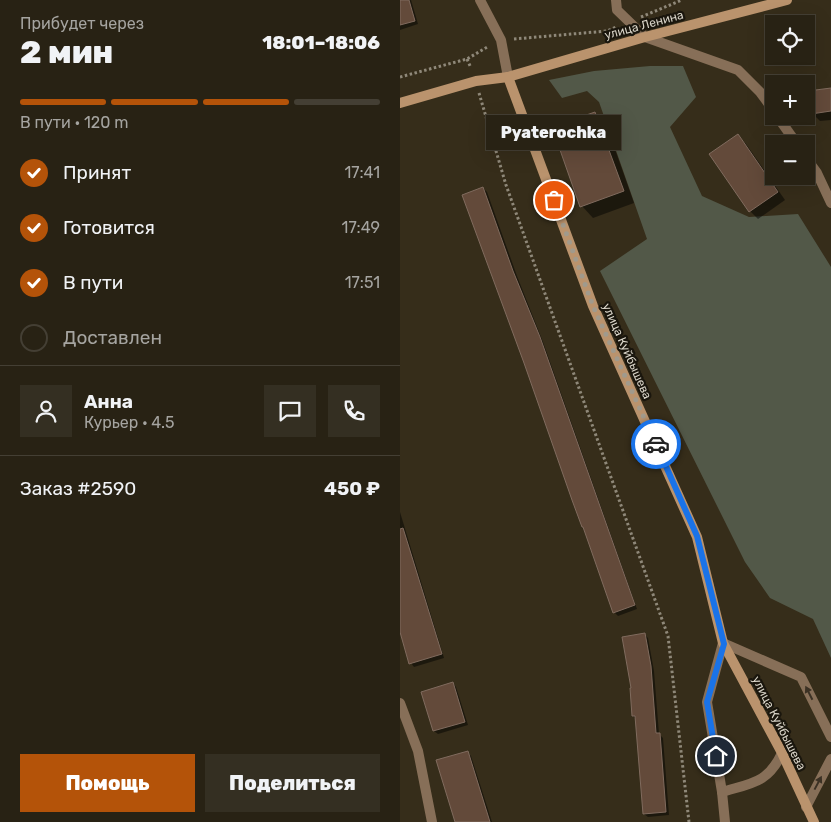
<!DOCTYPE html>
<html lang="ru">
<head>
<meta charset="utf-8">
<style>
	:root { --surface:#282214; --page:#342f22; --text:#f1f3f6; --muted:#a5a4a0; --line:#443f34; --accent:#b45309 }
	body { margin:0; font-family:Rubik,sans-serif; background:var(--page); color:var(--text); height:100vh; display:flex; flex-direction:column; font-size:19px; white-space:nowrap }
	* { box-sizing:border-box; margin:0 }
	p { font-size:16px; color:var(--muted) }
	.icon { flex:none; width:28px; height:28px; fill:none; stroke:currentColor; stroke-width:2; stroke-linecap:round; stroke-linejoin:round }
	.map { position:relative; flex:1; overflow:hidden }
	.sheet { display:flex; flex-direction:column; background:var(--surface); width:400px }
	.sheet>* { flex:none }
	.buttons { position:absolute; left:365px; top:15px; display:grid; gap:10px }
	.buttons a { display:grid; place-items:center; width:50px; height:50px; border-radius:0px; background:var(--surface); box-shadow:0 5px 20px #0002,0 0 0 1px var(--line); font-size:25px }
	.pin { position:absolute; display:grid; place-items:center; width:42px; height:42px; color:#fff; margin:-21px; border:2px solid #fff; border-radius:50%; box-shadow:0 1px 5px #0007 }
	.courier { position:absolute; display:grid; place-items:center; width:50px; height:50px; margin:-25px; border:4px solid #1a73e8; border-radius:50%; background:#fff; color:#222; box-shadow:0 1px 6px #0007 }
	.bubble { position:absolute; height:35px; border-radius:0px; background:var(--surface); box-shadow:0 5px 20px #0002,0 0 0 1px var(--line); font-size:16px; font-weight:800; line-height:35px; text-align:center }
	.headline em { font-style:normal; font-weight:800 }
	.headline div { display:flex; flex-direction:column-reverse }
	.headline { display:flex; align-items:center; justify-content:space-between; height:85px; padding:0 20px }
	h1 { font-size:32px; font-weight:800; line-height:38px }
	.bar { display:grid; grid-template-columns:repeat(4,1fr); gap:8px 5px; align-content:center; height:60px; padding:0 20px }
	.bar i { height:6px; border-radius:4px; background:var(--line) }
	.bar .on { background:var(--accent) }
	.bar p { grid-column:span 4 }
	.line { display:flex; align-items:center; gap:12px; padding:0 20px; border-top:1px solid var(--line) }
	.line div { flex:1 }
	.round { display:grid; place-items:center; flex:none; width:52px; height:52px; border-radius:0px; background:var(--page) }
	ol { padding:0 20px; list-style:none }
	li { display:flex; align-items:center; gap:15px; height:55px }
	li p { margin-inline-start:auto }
	li .icon { padding:5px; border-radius:50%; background:var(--accent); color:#fff; stroke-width:4 }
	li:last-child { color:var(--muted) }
	li i { width:28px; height:28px; border:2px solid var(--line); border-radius:50% }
	.cta { display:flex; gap:10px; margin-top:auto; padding:10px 20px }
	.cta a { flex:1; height:58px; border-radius:0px; background:var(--accent); color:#fff; font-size:20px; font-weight:800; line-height:58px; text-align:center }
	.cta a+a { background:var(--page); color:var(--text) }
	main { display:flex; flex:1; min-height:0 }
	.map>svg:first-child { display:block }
	.green { fill:#525848 }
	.shadow { fill:#0007 }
	.building { fill:#634a3a; stroke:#806b5e }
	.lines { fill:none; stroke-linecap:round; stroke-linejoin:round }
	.path { stroke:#8f8879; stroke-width:3; stroke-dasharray:2.5 2.5; stroke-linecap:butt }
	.lane { stroke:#876f58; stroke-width:10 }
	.street { stroke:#876f58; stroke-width:10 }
	.secondary { stroke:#ba936d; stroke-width:10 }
	.oneway { fill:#3b3124 }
	.done { stroke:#a19a8c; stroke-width:5; stroke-dasharray:0 9 }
	.route { stroke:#1a73e8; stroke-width:6 }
	.labels { text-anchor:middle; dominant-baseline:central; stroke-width:4.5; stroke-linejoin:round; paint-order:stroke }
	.street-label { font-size:12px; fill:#dad5c9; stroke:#1a160d }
</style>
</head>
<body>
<main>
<section class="sheet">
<div class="headline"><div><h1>2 мин</h1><p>Прибудет через</p></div><em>18:01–18:06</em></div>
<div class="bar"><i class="on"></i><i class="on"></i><i class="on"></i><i></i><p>В пути · 120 m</p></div>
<ol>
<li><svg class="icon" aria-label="check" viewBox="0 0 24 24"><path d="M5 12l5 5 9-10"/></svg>Принят<p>17:41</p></li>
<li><svg class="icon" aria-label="check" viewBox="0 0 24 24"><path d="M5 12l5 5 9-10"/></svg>Готовится<p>17:49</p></li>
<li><svg class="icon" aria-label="check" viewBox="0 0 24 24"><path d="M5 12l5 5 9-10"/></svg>В пути<p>17:51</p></li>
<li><i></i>Доставлен</li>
</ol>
<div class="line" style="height:90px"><a class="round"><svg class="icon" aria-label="person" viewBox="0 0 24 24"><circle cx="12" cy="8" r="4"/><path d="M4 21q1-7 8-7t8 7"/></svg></a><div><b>Анна</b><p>Курьер · 4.5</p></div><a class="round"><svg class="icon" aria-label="chat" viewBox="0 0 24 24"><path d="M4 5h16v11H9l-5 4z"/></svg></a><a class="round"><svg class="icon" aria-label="phone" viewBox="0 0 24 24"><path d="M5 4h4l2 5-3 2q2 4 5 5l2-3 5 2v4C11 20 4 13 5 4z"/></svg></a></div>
<div class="line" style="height:65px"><div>Заказ #2590</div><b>450 ₽</b></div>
<div class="cta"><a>Помощь</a><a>Поделиться</a></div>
</section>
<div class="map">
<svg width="431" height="822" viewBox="0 0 431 822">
	<rect width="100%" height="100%" fill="#362d1a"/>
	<polygon class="green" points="250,66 283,66 296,97 270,127 302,196 349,217 398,214 431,267 431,658 413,619 370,598 345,562 200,271 247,239 199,102 187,91 162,98 149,80 194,71"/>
	<g class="shadow">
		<polygon points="0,0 11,0 18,24 0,30"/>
		<polygon points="431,89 431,120 420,121 412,113"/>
		<polygon points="195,113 206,124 234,203 193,218 182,206"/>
		<polygon points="338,136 346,144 385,200 358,219 350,211 311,155"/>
		<polygon points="83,188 87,192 117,276 143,342 237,609 218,616 214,612 126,362"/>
		<polygon points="0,512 44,658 14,667 11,663 0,628"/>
		<polygon points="244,634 248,638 254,671 259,734 263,738 269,815 248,817 244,814 237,720 233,716"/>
		<polygon points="53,683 56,687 68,725 38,734 34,731 23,692"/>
		<polygon points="67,752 71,756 92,822 55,822"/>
	</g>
	<g class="building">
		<polygon points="0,0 9,0 15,21 0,25"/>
		<polygon points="431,88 431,111 411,114 408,91"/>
		<polygon points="195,112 224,191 180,207 152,127"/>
		<polygon points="338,134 378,192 349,212 309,154"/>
		<polygon points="83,187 113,271 140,337 235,605 213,613 183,527 182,527 172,500 124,363 62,195"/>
		<polygon points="3,528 42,654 9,664 0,632 0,529"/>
		<polygon points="245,633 251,666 256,733 260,733 266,812 243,814 235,716 232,716 230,688 231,688 222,637"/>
		<polygon points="53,682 65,722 33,731 21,692"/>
		<polygon points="68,751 90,822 55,822 36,760"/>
	</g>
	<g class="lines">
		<g class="path">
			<polyline points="241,17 282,0"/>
			<polyline points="114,39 207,31 216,27"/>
			<polyline points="67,59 71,68"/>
			<polyline points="0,77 67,59 89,46"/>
			<polyline points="79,93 106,185 268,636 289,822"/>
		</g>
		<g class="lane">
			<polyline points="323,643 401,677 431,737"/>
			<polyline points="406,807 431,759"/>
		</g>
		<g class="street">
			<polyline points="80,0 101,40 108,77"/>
			<polyline points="216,0 217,10 245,37 338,70 360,92 374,111"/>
			<polyline points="377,116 397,144"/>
			<polyline points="406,158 417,173 431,203"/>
			<polyline points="323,643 307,702 322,792 325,822"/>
			<polyline points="0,703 18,751 32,822"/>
			<path d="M322,792c30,-9 46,-9 60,-39"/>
		</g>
		<g class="secondary">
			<polyline points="108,77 193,306 297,537 323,643 382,753 414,822"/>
			<polyline points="0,103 76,81 108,77 245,37 387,0"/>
		</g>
	</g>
	<defs><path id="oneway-solid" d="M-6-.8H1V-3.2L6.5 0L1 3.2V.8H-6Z" transform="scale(1.25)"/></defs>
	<g class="oneway">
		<use href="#oneway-solid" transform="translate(409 693) rotate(-117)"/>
		<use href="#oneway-solid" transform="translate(418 783) rotate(-62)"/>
	</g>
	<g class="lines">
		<polyline class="done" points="154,200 193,306 256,444"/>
		<polyline class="route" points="256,444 297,536 324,644 307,702 316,756"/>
	</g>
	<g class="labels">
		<g class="street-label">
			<text transform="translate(244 25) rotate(-15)">улица Ленина</text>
			<text transform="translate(227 351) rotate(66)">улица Куйбышева</text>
			<text transform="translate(379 723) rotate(63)">улица Куйбышева</text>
		</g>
	</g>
</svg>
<div class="buttons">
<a><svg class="icon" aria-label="locate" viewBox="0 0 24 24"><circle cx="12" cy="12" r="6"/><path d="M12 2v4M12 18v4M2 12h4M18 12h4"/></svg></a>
<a>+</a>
<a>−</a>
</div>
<div class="pin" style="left:154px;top:200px;background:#ea580c"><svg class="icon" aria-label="bag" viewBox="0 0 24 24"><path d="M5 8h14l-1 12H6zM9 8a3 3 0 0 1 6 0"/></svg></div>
<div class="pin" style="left:316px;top:756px;background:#1f2937"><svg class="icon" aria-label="home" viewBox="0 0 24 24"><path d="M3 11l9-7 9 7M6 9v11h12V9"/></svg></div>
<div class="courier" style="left:256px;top:444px"><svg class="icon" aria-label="car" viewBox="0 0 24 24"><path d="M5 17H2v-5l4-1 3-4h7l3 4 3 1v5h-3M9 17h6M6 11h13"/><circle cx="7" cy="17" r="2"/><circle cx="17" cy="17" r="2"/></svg></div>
<div class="bubble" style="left:86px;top:115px;width:135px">Pyaterochka</div>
</div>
</main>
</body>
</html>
